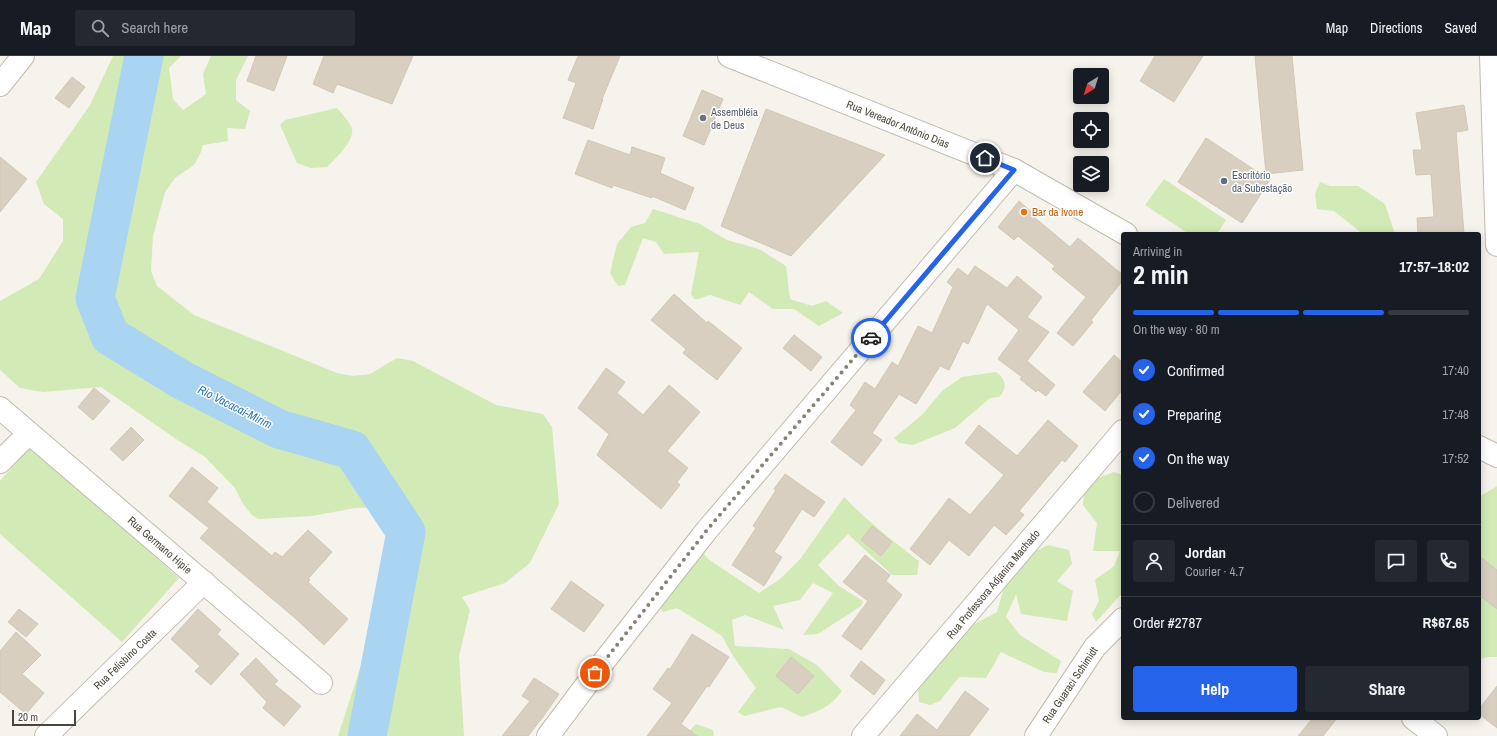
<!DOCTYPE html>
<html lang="en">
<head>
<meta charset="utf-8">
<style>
	:root { --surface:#171b24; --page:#242831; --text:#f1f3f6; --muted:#9ea1a6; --line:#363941; --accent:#2563eb }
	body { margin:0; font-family:"Archivo Narrow",sans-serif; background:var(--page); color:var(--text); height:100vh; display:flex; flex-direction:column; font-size:15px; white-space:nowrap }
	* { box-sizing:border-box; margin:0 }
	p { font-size:13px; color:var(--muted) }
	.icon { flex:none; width:22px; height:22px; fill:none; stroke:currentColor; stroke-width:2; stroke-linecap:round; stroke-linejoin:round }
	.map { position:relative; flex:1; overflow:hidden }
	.details { position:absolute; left:1121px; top:176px; width:360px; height:488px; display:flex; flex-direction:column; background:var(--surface); border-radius:4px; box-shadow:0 2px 10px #0003 }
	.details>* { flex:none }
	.needle { width:26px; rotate:218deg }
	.controls { position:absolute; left:1073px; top:12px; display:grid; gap:8px }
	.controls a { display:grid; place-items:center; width:36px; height:36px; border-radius:4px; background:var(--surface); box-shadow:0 2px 10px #0003; font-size:20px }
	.scale { position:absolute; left:12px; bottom:10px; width:64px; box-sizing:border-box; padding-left:4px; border:2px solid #4b4439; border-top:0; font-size:11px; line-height:14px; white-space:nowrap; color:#4b4439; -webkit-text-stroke:3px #fff; paint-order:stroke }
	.pin { position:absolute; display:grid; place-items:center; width:34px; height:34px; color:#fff; margin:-17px; border:2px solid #fff; border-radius:50%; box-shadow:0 1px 4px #0007 }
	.courier { position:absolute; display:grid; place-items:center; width:40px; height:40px; margin:-20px; border:3px solid #2563eb; border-radius:50%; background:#fff; color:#222; box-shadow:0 1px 5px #0007 }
	.summary em { font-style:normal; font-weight:700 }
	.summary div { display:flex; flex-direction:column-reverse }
	.summary { display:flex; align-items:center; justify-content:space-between; height:68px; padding:0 12px }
	h1 { font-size:26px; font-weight:700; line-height:30px }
	.bar { display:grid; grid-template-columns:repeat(4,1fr); gap:6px 4px; align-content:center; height:48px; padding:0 12px }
	.bar i { height:5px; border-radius:3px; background:var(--line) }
	.bar .on { background:var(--accent) }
	.bar p { grid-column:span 4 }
	.line { display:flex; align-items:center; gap:10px; padding:0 12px; border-top:1px solid var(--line) }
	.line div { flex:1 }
	.round { display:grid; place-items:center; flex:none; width:42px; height:42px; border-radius:4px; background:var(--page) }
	ol { padding:0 12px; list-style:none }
	li { display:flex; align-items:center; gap:12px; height:44px }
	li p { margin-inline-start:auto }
	li .icon { padding:4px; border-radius:50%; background:var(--accent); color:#fff; stroke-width:4 }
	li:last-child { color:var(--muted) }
	li i { width:22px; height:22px; border:2px solid var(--line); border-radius:50% }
	.button { display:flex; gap:8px; margin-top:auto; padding:8px 12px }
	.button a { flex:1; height:46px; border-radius:4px; background:var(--accent); color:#fff; font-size:16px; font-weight:700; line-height:46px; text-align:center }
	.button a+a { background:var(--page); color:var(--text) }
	header { display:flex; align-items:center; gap:24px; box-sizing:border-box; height:56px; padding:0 20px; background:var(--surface); border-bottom:1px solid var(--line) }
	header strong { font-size:19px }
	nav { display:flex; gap:22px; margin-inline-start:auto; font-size:14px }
	.search { width:280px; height:36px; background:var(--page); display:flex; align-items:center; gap:10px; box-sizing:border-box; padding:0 14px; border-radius:4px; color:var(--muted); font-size:15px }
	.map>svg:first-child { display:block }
	.green { fill:#d2eab5 }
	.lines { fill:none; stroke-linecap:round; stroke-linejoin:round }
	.river { stroke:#a9d4f2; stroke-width:39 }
	.building { fill:#d8cfc1; stroke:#d3c7b4 }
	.minor-casing { stroke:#c2bbae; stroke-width:24 }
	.tertiary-casing { stroke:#c2bbae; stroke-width:24 }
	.minor { stroke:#fff; stroke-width:22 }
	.tertiary { stroke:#fff; stroke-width:22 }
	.done { stroke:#878178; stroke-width:4; stroke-dasharray:0 7.2 }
	.route { stroke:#2563eb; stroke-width:5 }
	.worship-dot { fill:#6b7280; stroke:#fff; stroke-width:1.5 }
	.service-dot { fill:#5c6f8a; stroke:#fff; stroke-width:1.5 }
	.food-dot { fill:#e8710a; stroke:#fff; stroke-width:1.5 }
	.labels { text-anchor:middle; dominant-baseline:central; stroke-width:3; stroke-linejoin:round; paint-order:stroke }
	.worship-label { font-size:11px; fill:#5b616d; stroke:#fff; text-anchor:start }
	.street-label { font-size:11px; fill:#4b4439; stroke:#fff }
	.service-label { font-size:11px; fill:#4e5e75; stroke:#fff; text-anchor:start }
	.food-label { font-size:11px; fill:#c56008; stroke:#fff; text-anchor:start }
	.water-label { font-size:12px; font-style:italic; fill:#2e7ab2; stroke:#fff }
</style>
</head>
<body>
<header>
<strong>Map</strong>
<div class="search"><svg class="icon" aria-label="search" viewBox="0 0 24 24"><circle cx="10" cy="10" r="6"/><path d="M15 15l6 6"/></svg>Search here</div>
<nav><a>Map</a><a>Directions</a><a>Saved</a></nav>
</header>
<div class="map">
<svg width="1497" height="680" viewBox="0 0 1497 680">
	<rect width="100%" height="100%" fill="#f6f3ec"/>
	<g class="green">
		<polygon points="113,0 181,0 169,12 173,43 183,54 206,38 203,18 211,0 248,0 236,24 236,44 250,55 245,73 227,72 228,85 203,89 201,96 194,109 175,122 165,136 153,180 151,215 157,230 194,259 337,317 353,320 370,318 397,302 413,305 496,349 543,358 552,371 559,448 530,507 505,527 462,541 470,554 459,600 464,680 338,680 366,594 424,476 409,451 355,452 312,460 259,463 252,459 243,448 235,432 205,401 176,383 101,331 43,336 20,332 0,314 0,245 39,223 63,185 63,163 44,148 36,126 90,49"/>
		<path d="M337,52c5,6 10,11 14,18 7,12 -16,33 -24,41l-16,1 -14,-5 -17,-38 5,-5z"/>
		<polygon points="1164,123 1226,164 1217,178 1189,178 1145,149"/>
		<polygon points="1320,126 1330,130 1358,130 1385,148 1394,175 1396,178 1363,178 1334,155 1317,153 1315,138"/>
		<polygon points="653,153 700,168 727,184 759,193 786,210 790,243 812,250 826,245 843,257 819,270 794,253 773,253 749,236 740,249 710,239 698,243 694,243 691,238 699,196 664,198 656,186 643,182 625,229 618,230 610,217 617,188 631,171 645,167"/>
		<path d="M996,316c10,7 12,16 3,25l-9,1 -35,30 -42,17 -14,-2 -5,-5 29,-24 19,-23 20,-14z"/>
		<polygon points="31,390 179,522 122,586 0,478 0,425"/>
		<polygon points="1114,416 1123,419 1123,536 1096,566 1092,558 1099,545 1095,524 1114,510 1120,495 1093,495 1097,467 1083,449 1084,436 1098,422"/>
		<polygon points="1497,430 1497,601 1489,601 1479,603 1479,441"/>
		<path d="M844,441c23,24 49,44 75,64l-2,14h-25l-44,-41 -30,31 21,21 24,15 -2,5 -43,28 -15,1 30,-42 -20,-10 -13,17 -27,6 11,24 -39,-15 -13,5 3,26 54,3 28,16 25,26c-13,17 -21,19 -40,26l-21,-10 -37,9 -6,-4 18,-24 -23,-32 -11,-20 -45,-28 -14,4 -5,-8 44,-53 6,8 51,34 21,-14 21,-21z"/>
		<polygon points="1048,489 1069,494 1072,508 1057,525 1073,535 1067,565 1021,558 1016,538 1006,561 1020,579 1061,605 1057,617 1044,616 1001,596 986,622 959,621 940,645 930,649 919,646 918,632 960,576 997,556 1007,521 1022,502"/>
		<polygon points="696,668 713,674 714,680 684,680"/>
	</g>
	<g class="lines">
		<polyline class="river" points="144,0 95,242 110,280 182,324 279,373 352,394 406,476 367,680"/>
	</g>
	<g class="building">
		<polygon points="256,0 287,0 274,35 247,25"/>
		<polygon points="324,0 413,0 392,48 337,28 333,37 313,28"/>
		<polygon points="578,0 620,0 602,43 603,43 593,73 563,62 576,27 568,24"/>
		<polygon points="1155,0 1203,0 1174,46 1140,25"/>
		<polygon points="1255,0 1292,0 1303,114 1266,118"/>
		<polygon points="72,21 85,31 69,52 55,42"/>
		<polygon points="702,34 723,43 704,89 683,80"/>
		<polygon points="1464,49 1468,74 1456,76 1464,178 1418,178 1417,162 1434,161 1431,118 1416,119 1413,94 1422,94 1416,57"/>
		<polygon points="766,53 885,99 791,200 721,170"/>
		<polygon points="1206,82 1270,124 1242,167 1178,126"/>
		<polygon points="588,84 630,99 632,91 665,102 660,117 694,132 685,154 652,140 652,142 613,129 612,132 575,118"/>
		<polygon points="0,101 27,123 0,156"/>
		<polygon points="1019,145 1035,159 1034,161 1070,191 1078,182 1123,219 1123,224 1091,264 1093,266 1073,290 1057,277 1086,241 1052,213 1055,210 1018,180 1014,184 998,171"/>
		<polygon points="975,210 1007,232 1017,220 1042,241 1027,261 1049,276 1027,305 1055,329 1046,340 1038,334 1036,336 1020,323 1022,321 998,303 1019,274 987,248 968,288 963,285 949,314 940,310 916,348 899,338 872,377 882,384 862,410 831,386 856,354 850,349 865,326 875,333 892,306 898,310 918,270 932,277 953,231 947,226 958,212 968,220"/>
		<polygon points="674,238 707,267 708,265 742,292 717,324 683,297 686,293 651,264"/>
		<polygon points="794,279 822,301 811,315 783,292"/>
		<polygon points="1114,299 1123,307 1123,333 1105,355 1083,336"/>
		<polygon points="606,312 625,326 617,337 643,359 669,329 700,356 667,395 688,412 677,426 680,429 661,453 597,399 609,378 578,352"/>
		<polygon points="94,332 110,345 93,364 78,351"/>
		<polygon points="1048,364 1078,390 1065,406 1062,404 1019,455 1024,459 1006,479 994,469 969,500 949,484 930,509 910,493 949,442 970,459 1004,419 965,387 979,369 1017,400"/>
		<polygon points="131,371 144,384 123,405 110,393"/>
		<polygon points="192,411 218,432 207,446 272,500 275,496 282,501 308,474 332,496 308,523 310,524 308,526 348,563 324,589 295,562 200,482 209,472 169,440"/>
		<polygon points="785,418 825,446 814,461 802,453 774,496 782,501 764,530 732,509 756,472 753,470 776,434 774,433"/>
		<polygon points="872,470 892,486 881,500 861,484"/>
		<polygon points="865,499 890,519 886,525 902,539 861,594 842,580 868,545 843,526"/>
		<polygon points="1479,500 1497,514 1497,553 1479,539"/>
		<polygon points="571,525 604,549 584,576 551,553"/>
		<polygon points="19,553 38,568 26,581 8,566"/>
		<polygon points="198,553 221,574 217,578 239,598 211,629 195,615 200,610 171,583"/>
		<polygon points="16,576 41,599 22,618 44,637 26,658 0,636 0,595"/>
		<polygon points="692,578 729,601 709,631 707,630 681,668 697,680 647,680 672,647 653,633 668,612 670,613"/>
		<polygon points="791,601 814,620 798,638 776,620"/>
		<polygon points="256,602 278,625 274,628 301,650 284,670 263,652 267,646 240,618"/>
		<polygon points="861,605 885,624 874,639 850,620"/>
		<polygon points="534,622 559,638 543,661 528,680 502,680 530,645 522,640"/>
		<polygon points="1497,630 1497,672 1479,658 1479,653"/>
		<polygon points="965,635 989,653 969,680 900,680 917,658 937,674"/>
		<polygon points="1313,662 1337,662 1323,680 1298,680"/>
	</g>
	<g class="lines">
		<defs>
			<g id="minor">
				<polyline points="1491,0 1497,189"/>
				<polyline points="0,352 321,627"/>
				<polyline points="0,406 29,377"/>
				<polyline points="1413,662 1436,680"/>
				<polyline points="46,680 204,526"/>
				<polyline points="548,680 605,604 707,474 1014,114"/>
				<polyline points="863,680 1123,375"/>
				<polyline points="1036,680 1095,591 1123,563"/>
			</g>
			<g id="tertiary">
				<polyline points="729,0 1014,114 1126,178"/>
				<polyline points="0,29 23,0"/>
				<polyline points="1479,391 1497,400"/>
			</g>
		</defs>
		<use href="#minor" class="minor-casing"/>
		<use href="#tertiary" class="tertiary-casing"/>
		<use href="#minor" class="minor"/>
		<use href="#tertiary" class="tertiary"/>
	</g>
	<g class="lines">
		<polyline class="done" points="595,617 707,474 871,282"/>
		<polyline class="route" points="871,282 1014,114 985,102"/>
	</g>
	<circle class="worship-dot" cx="703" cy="62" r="4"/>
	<circle class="service-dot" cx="1224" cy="125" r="4"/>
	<circle class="food-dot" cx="1024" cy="156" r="4"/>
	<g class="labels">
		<g class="worship-label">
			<text x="711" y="56">Assembléia<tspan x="711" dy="13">de Deus</tspan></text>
		</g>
		<g class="street-label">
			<text transform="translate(898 68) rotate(22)">Rua Vereador Antônio Dias</text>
			<text transform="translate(160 489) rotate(41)">Rua Germano Hipie</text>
			<text transform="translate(993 528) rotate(-50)">Rua Professora Adjanira Machado</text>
			<text transform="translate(125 603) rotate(-44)">Rua Felisbino Costa</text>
			<text transform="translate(1070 629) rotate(-56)">Rua Guaraci Schimidt</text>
		</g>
		<g class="service-label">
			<text x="1232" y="119">Escritório<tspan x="1232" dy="13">da Subestação</tspan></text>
		</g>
		<g class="food-label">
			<text x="1032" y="156">Bar da Ivone</text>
		</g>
		<g class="water-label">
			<text transform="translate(235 351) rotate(27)">Rio Vacacaí-Mirim</text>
		</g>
	</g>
</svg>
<div class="controls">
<a><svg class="needle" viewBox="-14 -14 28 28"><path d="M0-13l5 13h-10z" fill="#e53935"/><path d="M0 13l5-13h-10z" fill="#9ea1a6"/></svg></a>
<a><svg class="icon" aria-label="locate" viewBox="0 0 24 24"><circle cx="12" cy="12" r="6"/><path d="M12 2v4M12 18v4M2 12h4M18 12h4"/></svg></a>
<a><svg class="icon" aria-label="layers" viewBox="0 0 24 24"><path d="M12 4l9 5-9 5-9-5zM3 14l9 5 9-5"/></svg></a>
</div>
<div class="scale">20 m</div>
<div class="pin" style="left:595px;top:617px;background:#ea580c"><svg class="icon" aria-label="bag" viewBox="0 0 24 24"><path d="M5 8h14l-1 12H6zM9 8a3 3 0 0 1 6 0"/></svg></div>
<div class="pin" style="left:985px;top:102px;background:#1f2937"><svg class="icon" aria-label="home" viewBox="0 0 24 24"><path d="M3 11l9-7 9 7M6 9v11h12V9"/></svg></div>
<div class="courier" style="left:871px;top:282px"><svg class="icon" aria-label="car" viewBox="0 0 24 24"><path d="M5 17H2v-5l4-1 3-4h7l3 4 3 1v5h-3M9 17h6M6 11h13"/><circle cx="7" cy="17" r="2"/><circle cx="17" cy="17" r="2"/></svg></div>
<section class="details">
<div class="summary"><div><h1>2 min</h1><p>Arriving in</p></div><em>17:57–18:02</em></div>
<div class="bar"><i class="on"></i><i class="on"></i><i class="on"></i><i></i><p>On the way · 80 m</p></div>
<ol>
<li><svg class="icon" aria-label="check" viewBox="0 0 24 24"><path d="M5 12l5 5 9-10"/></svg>Confirmed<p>17:40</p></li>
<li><svg class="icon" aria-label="check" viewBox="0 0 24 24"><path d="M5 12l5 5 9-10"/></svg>Preparing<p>17:48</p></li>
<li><svg class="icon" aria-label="check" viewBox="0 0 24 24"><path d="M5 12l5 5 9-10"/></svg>On the way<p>17:52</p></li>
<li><i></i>Delivered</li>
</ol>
<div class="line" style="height:72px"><a class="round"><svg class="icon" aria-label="person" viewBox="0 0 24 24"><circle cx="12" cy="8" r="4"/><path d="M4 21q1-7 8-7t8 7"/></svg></a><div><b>Jordan</b><p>Courier · 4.7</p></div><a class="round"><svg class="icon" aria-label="chat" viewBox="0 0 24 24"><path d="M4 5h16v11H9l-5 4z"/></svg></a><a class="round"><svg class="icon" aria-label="phone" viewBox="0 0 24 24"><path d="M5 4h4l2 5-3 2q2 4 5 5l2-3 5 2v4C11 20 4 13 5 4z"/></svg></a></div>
<div class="line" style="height:52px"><div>Order #2787</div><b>R$67.65</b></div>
<div class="button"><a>Help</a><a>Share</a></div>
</section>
</div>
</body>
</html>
